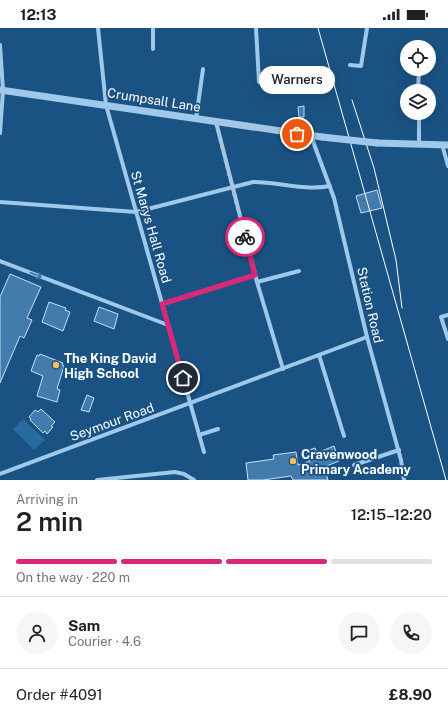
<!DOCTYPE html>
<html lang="en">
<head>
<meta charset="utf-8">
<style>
	:root { --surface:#fff; --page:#f6f6f6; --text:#202124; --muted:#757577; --line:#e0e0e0; --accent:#db2777 }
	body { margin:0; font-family:"Public Sans",sans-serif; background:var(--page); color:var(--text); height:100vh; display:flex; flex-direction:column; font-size:15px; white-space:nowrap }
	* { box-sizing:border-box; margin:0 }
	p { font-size:13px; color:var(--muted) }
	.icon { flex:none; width:22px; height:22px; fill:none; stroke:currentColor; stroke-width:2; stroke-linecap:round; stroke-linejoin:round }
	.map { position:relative; height:452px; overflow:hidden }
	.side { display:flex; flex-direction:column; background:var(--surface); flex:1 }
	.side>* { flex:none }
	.buttons { position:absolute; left:400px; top:12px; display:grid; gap:8px }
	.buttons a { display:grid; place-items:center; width:36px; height:36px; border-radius:50%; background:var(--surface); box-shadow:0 4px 16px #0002; font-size:20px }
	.pin { position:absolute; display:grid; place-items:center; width:34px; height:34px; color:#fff; margin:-17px; border:2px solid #fff; border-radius:50%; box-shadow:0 1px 4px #0007 }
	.courier { position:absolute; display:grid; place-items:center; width:40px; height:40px; margin:-20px; border:3px solid #db2777; border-radius:50%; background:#fff; color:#222; box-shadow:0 1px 5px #0007 }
	.bubble { position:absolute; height:28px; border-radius:14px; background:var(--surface); box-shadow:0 4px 16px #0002; font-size:13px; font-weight:600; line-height:28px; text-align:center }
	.headline em { font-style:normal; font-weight:600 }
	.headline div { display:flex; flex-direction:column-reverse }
	.headline { display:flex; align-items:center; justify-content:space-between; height:68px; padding:0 16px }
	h1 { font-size:26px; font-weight:600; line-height:30px }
	.bar { display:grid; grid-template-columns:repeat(4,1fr); gap:6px 4px; align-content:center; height:48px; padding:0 16px }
	.bar i { height:5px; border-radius:3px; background:var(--line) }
	.bar .active { background:var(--accent) }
	.bar p { grid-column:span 4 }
	.line { display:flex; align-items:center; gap:10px; padding:0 16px; border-top:1px solid var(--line) }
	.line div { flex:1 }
	.round { display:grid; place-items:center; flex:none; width:42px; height:42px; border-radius:21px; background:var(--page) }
	.status { display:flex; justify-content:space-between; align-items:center; height:28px; padding:0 20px; background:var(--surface); direction:ltr }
	.status svg { height:11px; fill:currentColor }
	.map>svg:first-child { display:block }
	.green { fill:#296aa1 }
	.building { fill:#427cad; stroke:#c4e0f8 }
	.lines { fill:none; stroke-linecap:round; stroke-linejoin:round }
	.minor { stroke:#9fc8eb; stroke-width:4 }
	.tertiary { stroke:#9fc8eb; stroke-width:7 }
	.tram { stroke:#fff; stroke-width:1 }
	.tertiary-bridge { stroke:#9fc8eb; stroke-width:7 }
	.oneway { stroke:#4275a2 }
	.done { stroke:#afc2d4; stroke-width:4; stroke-dasharray:0 7.2 }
	.route { stroke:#db2777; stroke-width:5 }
	.poi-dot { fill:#febf5a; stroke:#1a5283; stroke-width:1.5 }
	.labels { text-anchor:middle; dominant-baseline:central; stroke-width:3.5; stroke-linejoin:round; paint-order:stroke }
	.street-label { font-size:13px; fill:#fff; stroke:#1a5283 }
	.poi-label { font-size:13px; font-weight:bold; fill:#fff; stroke:#1a5283; text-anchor:start }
</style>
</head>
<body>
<div class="status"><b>12:13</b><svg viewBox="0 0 49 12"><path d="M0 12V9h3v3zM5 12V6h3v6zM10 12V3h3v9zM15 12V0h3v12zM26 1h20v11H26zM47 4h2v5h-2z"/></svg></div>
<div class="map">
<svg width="448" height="452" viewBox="0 0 448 452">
	<rect width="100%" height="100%" fill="#1a5283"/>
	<polygon class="green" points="23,391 45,412 34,422 13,401"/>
	<g class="building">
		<polygon points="304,78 304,89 299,89 298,79"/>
		<polygon points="377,162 382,180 361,185 356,168"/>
		<polygon points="10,246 41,259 27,290 32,292 24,310 20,308 0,355 0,269"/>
		<polygon points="49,274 66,280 65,282 70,284 63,303 42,294"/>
		<polygon points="99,279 118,286 114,301 94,293"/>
		<polygon points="40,326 63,335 62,337 64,338 57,361 60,362 57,374 37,368 43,348 31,343 37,327 39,328"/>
		<polygon points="87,367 94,370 89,384 81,382"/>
		<polygon points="41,381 55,394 51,398 53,399 47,406 45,403 43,405 30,392 31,391 29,389 35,382 38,384"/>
		<polygon points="334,418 339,433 324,439 328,452 293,452 291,448 263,452 248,452 246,435 274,431 273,427 296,424 298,437 310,433 306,423 315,420 317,425"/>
	</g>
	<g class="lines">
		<g class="minor">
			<polyline points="98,0 106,77 204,424"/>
			<polyline points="153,0 153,21"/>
			<polyline points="256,0 259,54"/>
			<polyline points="0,17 3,62 0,105"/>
			<polyline points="350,37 361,38 367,0"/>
			<polyline points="418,63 419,41"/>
			<polyline points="419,85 419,115"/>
			<polyline points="196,91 203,41"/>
			<polyline points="216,94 257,254 283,341"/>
			<polyline points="311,108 334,170 367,309 401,432 404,452"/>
			<polyline points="442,116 448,138"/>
			<path d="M0,174l136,10 117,-30c26,0 51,9 77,4"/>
			<polyline points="0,233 168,297"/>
			<polyline points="257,254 299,243"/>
			<polyline points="162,276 255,247"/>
			<polyline points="448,287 441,289 448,311"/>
			<polyline points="319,327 344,408"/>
			<polyline points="199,407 218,401"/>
			<polyline points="354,437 399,422"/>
			<polyline points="0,446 367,309"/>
			<polyline points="97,452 175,444 184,446 194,452"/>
		</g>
		<g class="tertiary">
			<polyline points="0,62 322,109"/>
			<polyline points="377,115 448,117"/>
		</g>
		<g class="tram">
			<polyline points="318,0 446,452"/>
			<polyline points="352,72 374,140 396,232 402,280"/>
		</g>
		<polyline class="tertiary-bridge" points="322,109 377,115"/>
	</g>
	<defs><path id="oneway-shaft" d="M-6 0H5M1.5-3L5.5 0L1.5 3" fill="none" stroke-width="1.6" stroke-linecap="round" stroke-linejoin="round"/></defs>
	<use class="oneway" href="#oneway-shaft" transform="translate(36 247) rotate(21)"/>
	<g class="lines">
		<polyline class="done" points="245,209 216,94 297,106"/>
		<polyline class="route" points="183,350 162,276 255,247 245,209"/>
	</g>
	<g class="poi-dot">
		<circle cx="56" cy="337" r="4"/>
		<circle cx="293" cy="433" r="4"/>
	</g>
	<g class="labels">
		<g class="street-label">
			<text transform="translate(154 72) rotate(9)">Crumpsall Lane</text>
			<text transform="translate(151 199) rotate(74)">St Marys Hall Road</text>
			<text transform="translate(370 277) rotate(77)">Station Road</text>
			<text transform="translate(112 394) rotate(-20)">Seymour Road</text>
		</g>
		<g class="poi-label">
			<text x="64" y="330">The King David<tspan x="64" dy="15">High School</tspan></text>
			<text x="301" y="426">Cravenwood<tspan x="301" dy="15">Primary Academy</tspan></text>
		</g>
	</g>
</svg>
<div class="buttons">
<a><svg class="icon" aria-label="locate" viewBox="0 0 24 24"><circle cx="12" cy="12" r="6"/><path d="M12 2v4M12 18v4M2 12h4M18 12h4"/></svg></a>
<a><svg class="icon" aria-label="layers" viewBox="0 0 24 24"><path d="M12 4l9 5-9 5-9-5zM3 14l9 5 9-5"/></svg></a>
</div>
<div class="pin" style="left:297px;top:106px;background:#ea580c"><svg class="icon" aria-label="bag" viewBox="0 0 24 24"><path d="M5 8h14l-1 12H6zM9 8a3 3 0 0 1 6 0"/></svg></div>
<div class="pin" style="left:183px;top:350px;background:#1f2937"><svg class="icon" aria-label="home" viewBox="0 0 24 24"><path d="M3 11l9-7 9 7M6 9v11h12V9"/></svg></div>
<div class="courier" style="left:245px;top:209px"><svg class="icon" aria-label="bike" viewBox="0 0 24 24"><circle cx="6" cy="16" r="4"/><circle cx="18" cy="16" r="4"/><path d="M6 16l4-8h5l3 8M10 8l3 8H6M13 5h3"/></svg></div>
<div class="bubble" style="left:259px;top:38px;width:76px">Warners</div>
</div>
<section class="side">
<div class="headline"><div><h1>2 min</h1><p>Arriving in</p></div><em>12:15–12:20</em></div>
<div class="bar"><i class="active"></i><i class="active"></i><i class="active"></i><i></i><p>On the way · 220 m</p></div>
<div class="line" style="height:72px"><a class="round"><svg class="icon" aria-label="person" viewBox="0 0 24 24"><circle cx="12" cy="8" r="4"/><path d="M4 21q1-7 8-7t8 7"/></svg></a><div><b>Sam</b><p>Courier · 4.6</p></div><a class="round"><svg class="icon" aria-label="chat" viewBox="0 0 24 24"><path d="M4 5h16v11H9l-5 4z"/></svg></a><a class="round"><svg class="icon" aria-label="phone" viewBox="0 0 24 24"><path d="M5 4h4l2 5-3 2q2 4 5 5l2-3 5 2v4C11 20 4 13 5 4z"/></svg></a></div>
<div class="line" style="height:52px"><div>Order #4091</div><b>£8.90</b></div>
</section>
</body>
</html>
